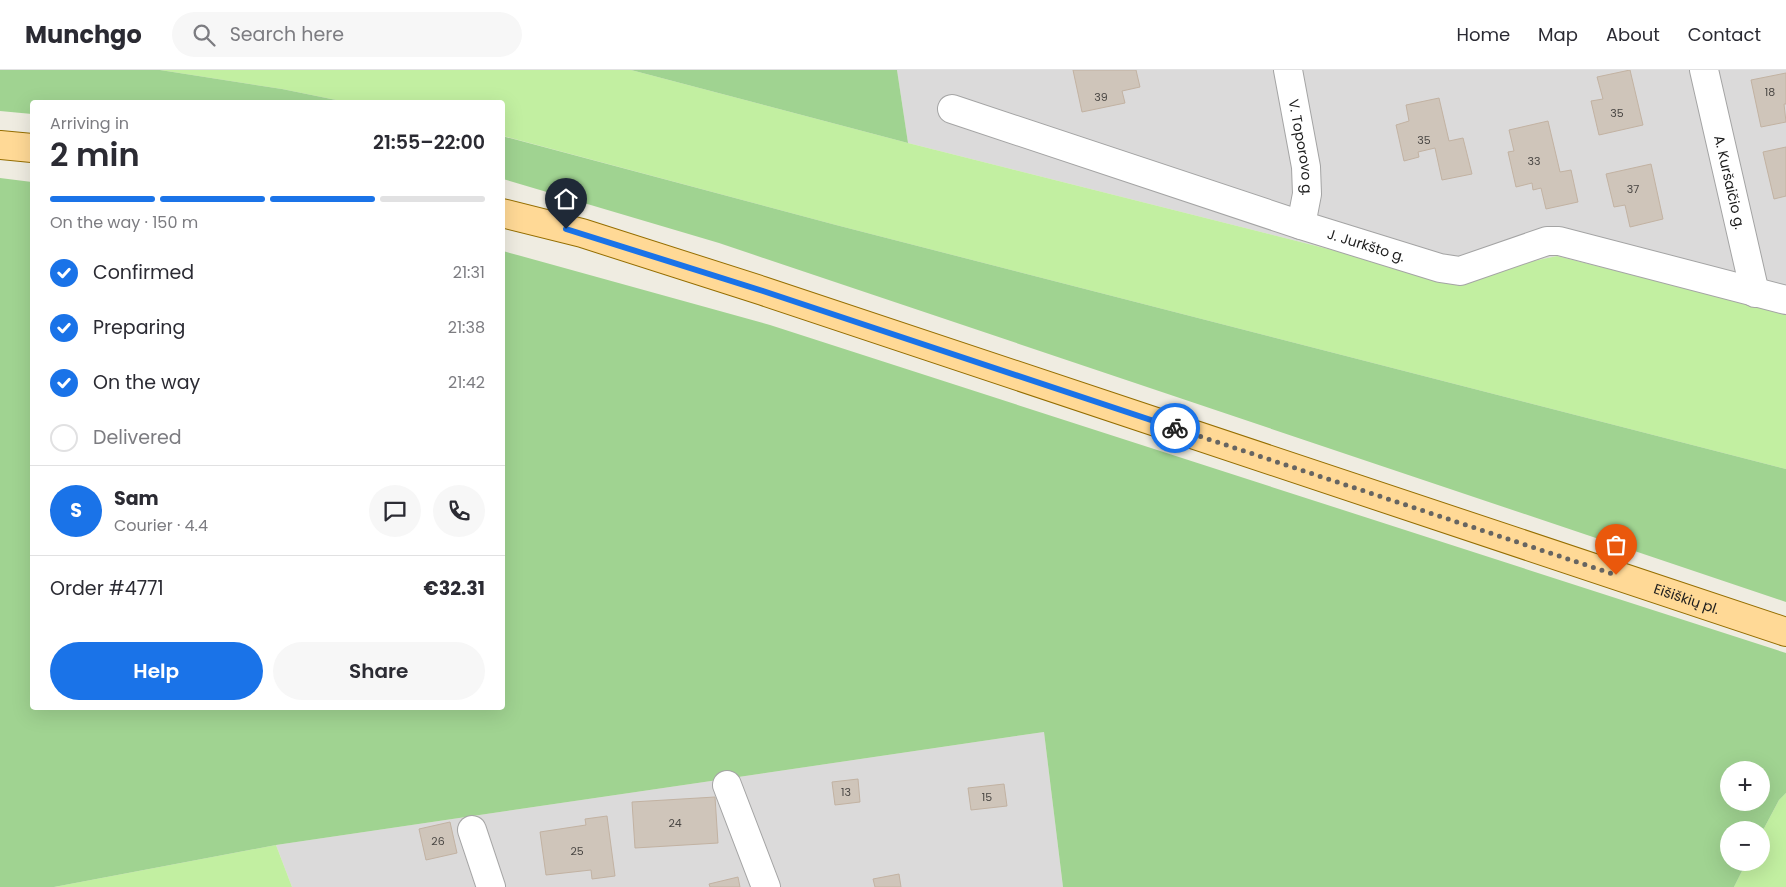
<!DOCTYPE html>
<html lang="en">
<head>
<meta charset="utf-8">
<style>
	:root { --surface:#fff; --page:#f7f7f7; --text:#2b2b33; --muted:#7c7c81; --line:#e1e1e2; --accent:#1a73e8 }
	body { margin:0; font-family:Poppins,sans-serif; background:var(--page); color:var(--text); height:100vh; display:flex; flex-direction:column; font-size:19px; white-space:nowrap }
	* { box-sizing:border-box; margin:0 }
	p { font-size:16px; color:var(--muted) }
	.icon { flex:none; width:28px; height:28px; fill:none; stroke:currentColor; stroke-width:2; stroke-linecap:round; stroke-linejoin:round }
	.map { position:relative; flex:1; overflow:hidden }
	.details { position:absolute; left:30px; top:30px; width:475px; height:610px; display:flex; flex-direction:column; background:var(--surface); border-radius:5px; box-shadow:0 5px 20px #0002 }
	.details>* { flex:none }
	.fabs { position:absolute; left:1720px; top:691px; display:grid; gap:10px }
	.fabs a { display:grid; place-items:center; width:50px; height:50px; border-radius:50%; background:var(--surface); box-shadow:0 5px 20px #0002; font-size:25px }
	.pin { position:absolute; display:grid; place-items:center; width:42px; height:42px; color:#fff; margin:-51px -21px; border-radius:50% 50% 50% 0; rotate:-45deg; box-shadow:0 0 5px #0007 }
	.pin .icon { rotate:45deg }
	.courier { position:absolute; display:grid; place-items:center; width:50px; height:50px; margin:-25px; border:4px solid #1a73e8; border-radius:50%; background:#fff; color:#222; box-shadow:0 1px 6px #0007 }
	.overview em { font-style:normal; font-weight:600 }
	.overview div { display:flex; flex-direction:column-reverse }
	.overview { display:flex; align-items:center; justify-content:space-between; height:85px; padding:0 20px }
	h1 { font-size:32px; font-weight:600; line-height:38px }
	.bar { display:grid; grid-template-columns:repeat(4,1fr); gap:8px 5px; align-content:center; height:60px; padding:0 20px }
	.bar i { height:6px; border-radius:4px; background:var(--line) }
	.bar .active { background:var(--accent) }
	.bar p { grid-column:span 4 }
	.line { display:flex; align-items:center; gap:12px; padding:0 20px; border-top:1px solid var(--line) }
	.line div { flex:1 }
	.round { display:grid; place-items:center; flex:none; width:52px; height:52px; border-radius:26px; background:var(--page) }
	ol { padding:0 20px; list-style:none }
	li { display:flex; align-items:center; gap:15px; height:55px }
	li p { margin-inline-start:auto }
	li .icon { padding:5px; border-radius:50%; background:var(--accent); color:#fff; stroke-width:4 }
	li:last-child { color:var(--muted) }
	li i { width:28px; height:28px; border:2px solid var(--line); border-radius:50% }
	.button { display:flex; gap:10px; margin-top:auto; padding:10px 20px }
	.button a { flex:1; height:58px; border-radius:30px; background:var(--accent); color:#fff; font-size:20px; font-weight:600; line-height:58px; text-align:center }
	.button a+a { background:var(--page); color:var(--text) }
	header { display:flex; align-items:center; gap:30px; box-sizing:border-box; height:70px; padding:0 25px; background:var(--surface); border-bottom:1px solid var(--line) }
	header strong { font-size:24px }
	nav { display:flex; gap:28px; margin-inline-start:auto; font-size:18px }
	.search { width:350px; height:45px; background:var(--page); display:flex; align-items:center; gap:12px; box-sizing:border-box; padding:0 18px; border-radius:28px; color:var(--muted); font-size:19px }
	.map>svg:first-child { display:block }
	.residential { fill:#dbdada }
	.grass { fill:#c2efa1 }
	.forest { fill:#a0d391; fill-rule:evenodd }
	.building { fill:#cfc5ba; stroke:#c2b2a2 }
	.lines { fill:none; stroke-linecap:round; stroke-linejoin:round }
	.street-casing { stroke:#a4a4a4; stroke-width:30 }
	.primary-casing { stroke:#956e00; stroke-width:30 }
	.street { stroke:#fff; stroke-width:28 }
	.primary { stroke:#ffd996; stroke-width:28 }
	.done { stroke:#666562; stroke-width:5; stroke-dasharray:0 9 }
	.route { stroke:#1a73e8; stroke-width:6 }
	.labels { text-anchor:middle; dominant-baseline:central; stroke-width:5; stroke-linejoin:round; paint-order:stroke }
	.number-label { font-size:11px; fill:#4a4744 }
	.street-label { font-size:14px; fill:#1d1d1d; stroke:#fff }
</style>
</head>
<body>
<header>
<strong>Munchgo</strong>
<div class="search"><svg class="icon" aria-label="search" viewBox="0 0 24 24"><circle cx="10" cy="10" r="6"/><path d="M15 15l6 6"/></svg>Search here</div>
<nav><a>Home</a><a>Map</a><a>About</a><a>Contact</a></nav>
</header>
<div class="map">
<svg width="1786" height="817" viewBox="0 0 1786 817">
	<rect width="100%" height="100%" fill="#efece1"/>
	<g class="residential">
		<polygon points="897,0 1786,0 1786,243 1557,186 1447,209 908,73"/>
		<polygon points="1044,662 1063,817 292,817 276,775"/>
	</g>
	<g class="grass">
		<polygon points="160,0 631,0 908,73 1447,209 1557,186 1786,243 1786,399 836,155 503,66 502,32 346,32 282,19"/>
		<polygon points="1786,723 1786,817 1734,817 1746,793 1761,792 1761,764 1779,730"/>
		<polygon points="276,775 292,817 54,817"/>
	</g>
	<g class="forest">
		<polygon points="0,0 160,0 282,19 346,32 32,32 32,44 0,41"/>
		<polygon points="631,0 897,0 908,73"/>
		<polygon points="502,66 836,155 1786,399 1786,532 719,173 503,109"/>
		<path d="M0,108l32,4v526h470l1,-457 267,74 1016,328v140l-7,7 -18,34v-4h-32v32l17,1 -12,24h-671l-19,-155 -768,113 -222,42h-54zM1729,700h32v32h-32z"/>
	</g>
	<g class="building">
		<polygon points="1073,0 1136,0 1140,17 1122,21 1125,33 1082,42"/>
		<polygon points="1630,0 1643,55 1599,65 1591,31 1603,29 1597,7"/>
		<polygon points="1786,3 1786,34 1784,34 1786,52 1761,57 1751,10"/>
		<polygon points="1439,28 1449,71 1463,68 1472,104 1442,110 1435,78 1418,82 1419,87 1404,91 1396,55 1409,51 1406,35"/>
		<polygon points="1548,51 1560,102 1571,100 1578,132 1546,139 1541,118 1533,120 1532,113 1516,117 1508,82 1514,81 1509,60"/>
		<polygon points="1786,77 1786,126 1774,129 1763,82"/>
		<polygon points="1651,94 1663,149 1630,157 1625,135 1614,137 1606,104"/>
		<polygon points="858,709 860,732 835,735 832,712"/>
		<polygon points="1004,714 1007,736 971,740 968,718"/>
		<polygon points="715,727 718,773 635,778 632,732"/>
		<polygon points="607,746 615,806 592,809 591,800 546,805 540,762 586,755 585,749"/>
		<polygon points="450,752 457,783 426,790 419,759"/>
		<polygon points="899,804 901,817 875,817 873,809"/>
		<polygon points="738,807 740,817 710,817 709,814"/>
	</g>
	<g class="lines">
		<defs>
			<g id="street">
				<path id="s1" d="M1288,0l18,97 1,27 -6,31"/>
				<path id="s2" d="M1704,0l51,223"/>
				<path id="s3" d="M952,39l349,116 139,43 20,3 87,-30h12l227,59"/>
				<polyline points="727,715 766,817"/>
				<polyline points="472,760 491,817"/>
			</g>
			<g id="primary">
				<polyline points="0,75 32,78"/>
				<path id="s4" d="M502,143l80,20 181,58 1023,341"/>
			</g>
		</defs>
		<use href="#street" class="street-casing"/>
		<use href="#primary" class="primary-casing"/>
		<use href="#street" class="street"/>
		<use href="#primary" class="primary"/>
	</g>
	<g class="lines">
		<polyline class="done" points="1175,358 1616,505"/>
		<polyline class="route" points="566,159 763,221 1175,358"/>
	</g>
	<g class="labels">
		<g class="number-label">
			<text x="1770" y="22">18</text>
			<text x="1101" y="27">39</text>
			<text x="1617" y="43">35</text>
			<text x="1424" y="70">35</text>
			<text x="1534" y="91">33</text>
			<text x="1633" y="119">37</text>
			<text x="846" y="722">13</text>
			<text x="987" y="727">15</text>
			<text x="675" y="753">24</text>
			<text x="438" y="771">26</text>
			<text x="577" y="781">25</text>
		</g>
		<g class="street-label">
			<text stroke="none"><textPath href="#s1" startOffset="79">V. Toporovo g.</textPath></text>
			<text stroke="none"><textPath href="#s2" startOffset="115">A. Kuršaičio g.</textPath></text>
			<text stroke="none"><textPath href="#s3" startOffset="436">J. Jurkšto g.</textPath></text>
			<text stroke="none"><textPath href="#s4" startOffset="1246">Eišiškių pl.</textPath></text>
		</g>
	</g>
</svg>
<div class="fabs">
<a>+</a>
<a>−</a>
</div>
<div class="pin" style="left:1616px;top:505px;background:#ea580c"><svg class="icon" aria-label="bag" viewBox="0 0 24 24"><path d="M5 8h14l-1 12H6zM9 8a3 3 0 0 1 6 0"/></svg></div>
<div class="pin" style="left:566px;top:159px;background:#1f2937"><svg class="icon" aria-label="home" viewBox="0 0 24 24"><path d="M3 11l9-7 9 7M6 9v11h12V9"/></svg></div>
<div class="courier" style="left:1175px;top:358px"><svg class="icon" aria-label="bike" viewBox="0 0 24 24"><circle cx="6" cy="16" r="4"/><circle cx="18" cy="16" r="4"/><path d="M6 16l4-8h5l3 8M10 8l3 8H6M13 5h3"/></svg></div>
<section class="details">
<div class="overview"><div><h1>2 min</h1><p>Arriving in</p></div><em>21:55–22:00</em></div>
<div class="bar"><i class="active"></i><i class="active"></i><i class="active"></i><i></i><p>On the way · 150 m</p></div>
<ol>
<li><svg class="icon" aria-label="check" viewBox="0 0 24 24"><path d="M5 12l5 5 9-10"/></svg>Confirmed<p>21:31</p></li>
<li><svg class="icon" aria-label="check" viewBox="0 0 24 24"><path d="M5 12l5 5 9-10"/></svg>Preparing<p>21:38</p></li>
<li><svg class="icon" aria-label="check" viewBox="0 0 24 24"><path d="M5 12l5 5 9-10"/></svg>On the way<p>21:42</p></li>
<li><i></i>Delivered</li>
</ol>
<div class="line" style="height:90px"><b class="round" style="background:var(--accent);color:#fff">S</b><div><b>Sam</b><p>Courier · 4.4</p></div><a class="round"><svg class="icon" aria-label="chat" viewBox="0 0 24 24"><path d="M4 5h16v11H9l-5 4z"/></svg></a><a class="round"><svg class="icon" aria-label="phone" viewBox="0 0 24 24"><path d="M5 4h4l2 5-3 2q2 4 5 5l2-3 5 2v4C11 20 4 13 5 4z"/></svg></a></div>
<div class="line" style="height:65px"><div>Order #4771</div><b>€32.31</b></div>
<div class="button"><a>Help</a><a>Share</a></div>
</section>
</div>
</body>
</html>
